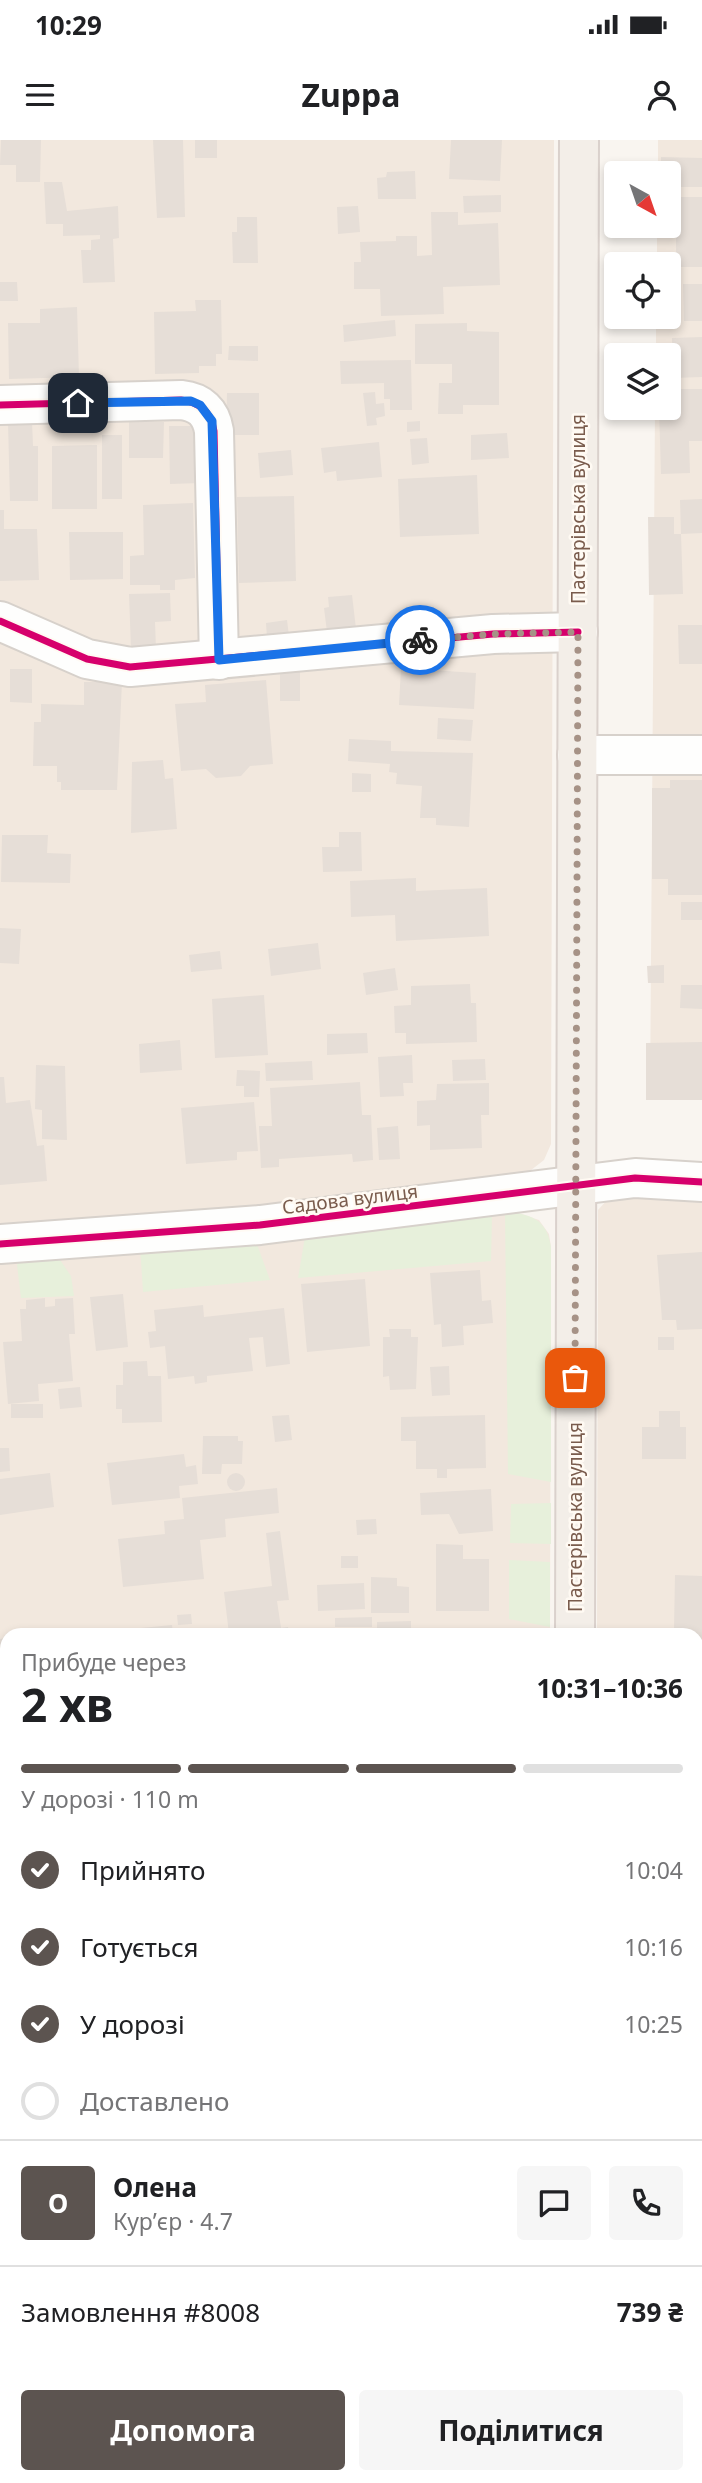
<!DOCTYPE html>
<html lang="uk">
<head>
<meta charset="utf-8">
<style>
	:root { --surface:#fff; --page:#f6f6f6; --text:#202124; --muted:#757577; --line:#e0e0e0; --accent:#5c5450 }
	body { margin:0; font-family:"Noto Sans",sans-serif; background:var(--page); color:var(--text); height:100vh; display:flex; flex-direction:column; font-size:26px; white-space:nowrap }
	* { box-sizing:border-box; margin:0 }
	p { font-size:23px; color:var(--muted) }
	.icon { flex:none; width:38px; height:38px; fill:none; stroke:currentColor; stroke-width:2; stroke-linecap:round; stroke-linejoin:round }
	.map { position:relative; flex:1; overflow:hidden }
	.details { position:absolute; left:0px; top:1488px; width:704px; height:856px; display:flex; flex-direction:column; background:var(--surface); border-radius:21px 21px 0 0; box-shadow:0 4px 10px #0003 }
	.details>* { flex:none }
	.needle { width:46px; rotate:140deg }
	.tools { position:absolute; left:604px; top:21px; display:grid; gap:14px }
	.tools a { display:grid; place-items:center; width:77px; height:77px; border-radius:7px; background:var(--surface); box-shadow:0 4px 10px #0003; font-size:35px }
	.pin { position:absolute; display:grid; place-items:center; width:60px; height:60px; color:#fff; margin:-30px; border-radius:14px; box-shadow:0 4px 10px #0006 }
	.courier { position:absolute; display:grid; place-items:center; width:70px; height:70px; margin:-35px; border:5px solid #1a73e8; border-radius:50%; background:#fff; color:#222; box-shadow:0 2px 9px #0007 }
	.head em { font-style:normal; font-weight:700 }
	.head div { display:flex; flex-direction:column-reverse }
	.head { display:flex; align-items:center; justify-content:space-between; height:119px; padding:0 21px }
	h1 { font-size:46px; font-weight:700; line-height:52px }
	.bar { display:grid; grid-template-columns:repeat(4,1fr); gap:10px 7px; align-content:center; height:84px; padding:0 21px }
	.bar i { height:9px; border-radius:5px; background:var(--line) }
	.bar .selected { background:var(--accent) }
	.bar p { grid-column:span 4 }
	.line { display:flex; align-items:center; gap:18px; padding:0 21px; border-top:2px solid var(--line) }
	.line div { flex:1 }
	.round { display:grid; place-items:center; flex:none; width:74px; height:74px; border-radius:7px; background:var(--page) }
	ol { padding:0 21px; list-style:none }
	li { display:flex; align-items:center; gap:21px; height:77px }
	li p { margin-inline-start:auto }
	li .icon { padding:7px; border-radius:50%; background:var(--accent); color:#fff; stroke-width:4 }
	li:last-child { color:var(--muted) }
	li i { width:38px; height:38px; border:4px solid var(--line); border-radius:50% }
	.cta { display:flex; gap:14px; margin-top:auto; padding:14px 21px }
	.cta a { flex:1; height:80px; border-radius:7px; background:var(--accent); color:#fff; font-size:28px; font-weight:700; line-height:80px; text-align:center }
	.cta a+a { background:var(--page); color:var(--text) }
	.status { display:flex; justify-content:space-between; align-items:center; height:49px; padding:0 35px; background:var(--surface); direction:ltr }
	.status svg { height:19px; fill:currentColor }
	header { display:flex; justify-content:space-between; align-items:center; height:91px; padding:0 21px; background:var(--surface); font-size:32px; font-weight:700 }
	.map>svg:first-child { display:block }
	.residential { fill:#f2e8de }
	.green { fill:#e7f0db }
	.building { fill:#e6ded7 }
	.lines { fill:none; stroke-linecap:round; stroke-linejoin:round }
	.minor-casing { stroke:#d7d1cb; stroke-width:42 }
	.major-casing { stroke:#dad1cc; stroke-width:42 }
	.minor { stroke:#fefefd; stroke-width:38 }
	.major { stroke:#f3eee8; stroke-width:38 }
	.cycleway-casing { stroke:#fffaf3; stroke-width:11 }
	.cycleway { stroke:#d6006c; stroke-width:7 }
	.done { stroke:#a69286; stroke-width:7; stroke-dasharray:0 12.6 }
	.route { stroke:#1a73e8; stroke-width:9 }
	.labels { text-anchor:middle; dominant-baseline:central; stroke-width:5; stroke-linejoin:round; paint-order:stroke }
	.street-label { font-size:19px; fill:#7a5c4d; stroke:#fffaf3 }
</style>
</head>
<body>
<div class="status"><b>10:29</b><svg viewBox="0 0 49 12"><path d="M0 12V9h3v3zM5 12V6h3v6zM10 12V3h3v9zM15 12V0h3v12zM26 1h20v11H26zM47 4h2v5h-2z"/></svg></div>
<header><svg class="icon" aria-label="menu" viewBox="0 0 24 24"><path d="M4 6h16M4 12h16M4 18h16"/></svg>Zuppa<svg class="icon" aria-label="person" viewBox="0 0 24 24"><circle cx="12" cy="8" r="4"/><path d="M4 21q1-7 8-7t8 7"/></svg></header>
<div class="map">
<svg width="702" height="2343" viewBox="0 0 702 2343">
	<rect width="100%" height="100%" fill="#f9f5f0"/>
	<g class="residential">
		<polygon points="0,0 554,0 551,1004 544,1020 526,1034 481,1046 0,1089"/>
		<polygon points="658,0 702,0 702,959 650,958 655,268 668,268 668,215 656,215 656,177 668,177 668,124 657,124 657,86 668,86 668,33 658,33"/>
		<polygon points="702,1055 702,2262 696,2262 696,1494 597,1494 598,1070 609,1058"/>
		<polygon points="518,1073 539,1080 549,1094 551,1107 550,1494 7,1494 7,2249 0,2249 0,1119"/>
		<polygon points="0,2281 7,2281 7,2336 546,2336 546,2343 0,2343"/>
	</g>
	<g class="green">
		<path d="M518,1073c21,5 29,12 33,34v235l-43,-8 -3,-260z"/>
		<polygon points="492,1075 491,1121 298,1138 306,1091"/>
		<polygon points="254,1096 270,1140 143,1152 140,1106"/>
		<polygon points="56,1114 71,1136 74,1156 21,1158 17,1125 21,1117"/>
		<polygon points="551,1363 551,1404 510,1403 511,1364"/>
		<polygon points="509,1420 550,1422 550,1487 509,1479"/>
		<polygon points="0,2202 7,2203 7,2249 0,2249"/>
	</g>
	<g class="building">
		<polygon points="1,0 41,0 40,42 16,42 16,25 0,25"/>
		<polygon points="153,0 183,0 185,77 157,78"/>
		<rect x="195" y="0" width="22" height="18"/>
		<polygon points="451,0 502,0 500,41 449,39"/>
		<polygon points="661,17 702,18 702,47 668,47 668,33 661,33"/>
		<polygon points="415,31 416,59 378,59 377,38 386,37 387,32"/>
		<polygon points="44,42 62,42 67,71 118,66 119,98 113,99 115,142 83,143 81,110 91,110 91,100 100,99 100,95 63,96 63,84 46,84"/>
		<polygon points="501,55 501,72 464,73 463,56"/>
		<polygon points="676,57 702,57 702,127 680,127 680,116 676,116"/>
		<polygon points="358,66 360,92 338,94 337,67"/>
		<polygon points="431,72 458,72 458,85 498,83 500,145 443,147 444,174 381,176 380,149 354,149 354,122 361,122 360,102 396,101 396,96 417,96 417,116 432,115"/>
		<polygon points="237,77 257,77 258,123 233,123 232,92 237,92"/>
		<polygon points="0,142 17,142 18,161 0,161"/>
		<polygon points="683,144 702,144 702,181 684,181"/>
		<polygon points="195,160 221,160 222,214 216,214 216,226 199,226 199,233 155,234 154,172 196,171"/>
		<polygon points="77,167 79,237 9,239 8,183 40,183 40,169"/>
		<polygon points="395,180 396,196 344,202 343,185"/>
		<polygon points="467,183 467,191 499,192 499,265 463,265 463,274 438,274 439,243 452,243 452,224 415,224 415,184"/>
		<polygon points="702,197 702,237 673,238 672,198"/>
		<polygon points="229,206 258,206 258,221 228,220"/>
		<polygon points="411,220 412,270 390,270 390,259 384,259 384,243 341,244 340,221"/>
		<polygon points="668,249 702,249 702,301 689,301 690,333 661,334 659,268 668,268"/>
		<polygon points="375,252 376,264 384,263 385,276 376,278 377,285 367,286 363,253"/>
		<polygon points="227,253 259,253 259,295 226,295"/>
		<polygon points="32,281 33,306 38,306 38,361 10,361 8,282"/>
		<polygon points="420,281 420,291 407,292 407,282"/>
		<polygon points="129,282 164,282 163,318 129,318"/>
		<polygon points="169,286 200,286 201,343 170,344"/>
		<polygon points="507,293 509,318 471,320 471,295"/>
		<rect x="102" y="295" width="20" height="64"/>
		<polygon points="427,298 429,323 412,325 410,299"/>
		<polygon points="379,302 382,337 337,341 336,331 324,333 321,308"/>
		<polygon points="97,305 97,369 52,369 52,306"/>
		<polygon points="291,310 293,335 260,338 258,313"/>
		<polygon points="477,335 479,394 400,397 398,339"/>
		<polygon points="294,356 296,441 239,443 237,357"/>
		<polygon points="702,359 702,393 681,394 680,360"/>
		<polygon points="193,363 195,438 175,440 175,450 160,450 160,445 130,445 130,416 144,415 143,365"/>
		<polygon points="0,370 4,370 4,389 37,389 39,440 0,441"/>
		<polygon points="648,377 674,377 674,394 681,394 683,454 649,455"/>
		<polygon points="69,392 123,392 123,439 70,440"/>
		<polygon points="170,453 171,481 155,482 156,509 131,509 129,454"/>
		<polygon points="352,455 356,489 327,492 324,468 329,467 328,457"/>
		<polygon points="287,480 289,496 267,498 266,483"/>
		<polygon points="678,485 702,485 702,524 679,524"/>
		<polygon points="401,528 476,533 474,569 399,565"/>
		<polygon points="10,529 32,529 32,563 10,562"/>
		<polygon points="280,529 300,530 300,561 280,561"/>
		<polygon points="266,540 273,624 250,626 241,636 216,638 206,629 181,631 175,564 206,562 205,545"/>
		<polygon points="84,542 122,542 117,650 61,650 61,642 57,642 57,626 33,626 34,582 41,582 41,564 84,565"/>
		<polygon points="438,578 473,580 471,601 437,599"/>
		<polygon points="349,599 391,601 391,611 473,613 469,687 436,685 436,678 420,678 422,646 396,644 397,633 389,632 390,624 348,621"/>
		<polygon points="163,620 165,639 173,638 177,689 131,693 132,622"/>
		<polygon points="352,633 371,634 371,652 352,652"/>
		<polygon points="670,640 702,640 702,755 668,755 668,739 652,739 652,648 670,648"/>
		<polygon points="339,692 361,692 362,731 323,732 322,707 339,707"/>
		<polygon points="2,695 48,695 47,713 71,714 70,743 1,742"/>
		<polygon points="416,738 416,751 487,748 489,796 396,801 395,775 351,777 350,741"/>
		<rect x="681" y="762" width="21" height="18"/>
		<polygon points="0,788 21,789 19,824 0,823"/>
		<polygon points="318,803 321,829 271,836 268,809"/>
		<polygon points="220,811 222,829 191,832 189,815"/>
		<polygon points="664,825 664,843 648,843 647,826"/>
		<polygon points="395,828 398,850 366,855 363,833"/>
		<polygon points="470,844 471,863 476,863 477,902 406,904 406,893 395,893 394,866 411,865 411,846"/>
		<polygon points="681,845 702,845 702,869 680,868"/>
		<polygon points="264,855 268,915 215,918 212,859"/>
		<polygon points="367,893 368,913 327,915 327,894"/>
		<polygon points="180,900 182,930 140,933 139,904"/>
		<polygon points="702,902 702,960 646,960 646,903"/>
		<polygon points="412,915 413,943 403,943 404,956 380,957 378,917"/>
		<polygon points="485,919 486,940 453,941 452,920"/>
		<polygon points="312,921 313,940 266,941 265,923"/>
		<polygon points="36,925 65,926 67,1000 42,999 42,970 35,969"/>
		<polygon points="237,930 260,931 259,957 244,957 244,946 236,946"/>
		<polygon points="0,937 4,937 6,963 30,960 37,1006 44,1005 47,1041 0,1045"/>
		<polygon points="360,942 362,975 371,975 373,1020 353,1022 352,1014 279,1019 279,1027 261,1028 259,986 272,986 270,948"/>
		<polygon points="489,943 489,975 481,975 482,1008 430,1010 430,985 417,986 417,961 436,960 437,944"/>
		<polygon points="254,962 258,1011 237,1012 237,1020 186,1024 181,968"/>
		<polygon points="398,986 400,1019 379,1020 377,988"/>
		<polygon points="702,1112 702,1189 677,1190 676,1180 662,1180 657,1115"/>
		<polygon points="480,1130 482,1161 491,1160 493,1183 463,1186 464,1205 442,1207 441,1184 434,1185 430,1133"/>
		<polygon points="365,1139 370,1206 307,1212 301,1144"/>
		<polygon points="123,1154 128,1207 96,1211 90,1157"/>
		<polygon points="45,1158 45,1167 55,1166 55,1159 73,1158 75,1194 69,1194 73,1241 38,1244 39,1261 8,1264 3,1202 22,1201 20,1169 26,1169 26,1160"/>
		<polygon points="203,1165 204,1177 284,1168 290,1224 266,1227 263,1197 249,1198 253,1231 207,1236 207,1242 195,1244 194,1236 168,1239 165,1206 150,1208 148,1192 156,1191 154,1170"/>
		<polygon points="389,1189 411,1189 411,1197 418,1197 416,1249 390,1250 389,1236 383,1237 383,1197 390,1197"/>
		<rect x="658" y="1197" width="16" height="13"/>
		<polygon points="147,1221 148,1236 161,1236 162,1282 122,1283 122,1269 116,1269 116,1245 123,1245 123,1222"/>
		<polygon points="449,1226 450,1255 432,1256 430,1227"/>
		<polygon points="80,1247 82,1267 60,1269 58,1249"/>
		<rect x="11" y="1264" width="32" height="14"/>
		<polygon points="659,1271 680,1271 680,1287 686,1287 686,1319 642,1319 642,1287 659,1287"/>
		<polygon points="289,1275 292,1300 275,1302 272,1276"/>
		<polygon points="485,1275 486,1328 447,1329 447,1338 437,1338 437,1329 416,1329 416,1301 401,1301 401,1277"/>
		<polygon points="203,1296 238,1296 238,1301 243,1301 242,1324 222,1324 221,1334 202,1334"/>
		<polygon points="0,1308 9,1308 10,1331 0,1332"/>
		<polygon points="184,1314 186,1327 196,1325 198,1344 179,1346 180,1358 112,1365 107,1323"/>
		<circle cx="236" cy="1342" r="9"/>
		<polygon points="50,1333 54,1367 0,1375 0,1339"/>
		<polygon points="277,1348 279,1373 225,1379 226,1397 200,1400 204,1439 123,1447 118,1399 165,1394 164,1381 184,1379 182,1358"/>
		<polygon points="491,1349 493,1391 459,1394 449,1374 421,1375 420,1353"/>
		<polygon points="376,1379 377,1394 357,1395 356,1380"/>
		<polygon points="280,1391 289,1460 277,1461 281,1488 288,1487 289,1494 229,1494 224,1452 272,1446 266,1393"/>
		<polygon points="436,1404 463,1405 463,1419 489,1419 489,1471 436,1471"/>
		<rect x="341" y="1416" width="17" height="12"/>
		<polygon points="675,1435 702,1436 702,1511 696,1510 696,1494 666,1494 667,1489 674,1489"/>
		<polygon points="371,1437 397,1438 397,1446 409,1447 409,1473 371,1473"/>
		<polygon points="364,1443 365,1469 318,1471 317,1445"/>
		<polygon points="191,1474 192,1484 178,1485 177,1475"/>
		<polygon points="372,1477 372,1487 335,1487 335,1478"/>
		<polygon points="411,1481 411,1494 377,1494 377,1482"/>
		<polygon points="172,1485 173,1494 142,1494 141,1488"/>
		<polygon points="7,1498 7,1531 0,1531 0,1499"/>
		<polygon points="7,1593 7,1603 3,1603 4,1635 0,1635 0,1594"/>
		<polygon points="696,1633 702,1634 702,1918 696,1918"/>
		<rect x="0" y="1638" width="7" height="40"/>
		<polygon points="0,1711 3,1711 3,1731 6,1732 4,1772 0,1772"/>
		<polygon points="0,1841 7,1842 7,1893 0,1893"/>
		<rect x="696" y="2008" width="6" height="171"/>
		<rect x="0" y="2133" width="7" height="48"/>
		<polygon points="81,2338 81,2343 63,2343 63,2339"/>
	</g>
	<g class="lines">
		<defs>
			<g id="minor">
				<path d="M0,265l181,-5c19,2 30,12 33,31l5,229"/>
				<polyline points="0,481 87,519 130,527 493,494 578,492"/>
				<polyline points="577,615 702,615"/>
				<polyline points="0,1104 260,1085 635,1038 702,1042"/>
				<polyline points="696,1574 702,1573"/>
				<polyline points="0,1802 7,1801"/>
				<polyline points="0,2267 7,2267"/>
				<polyline points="696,2274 702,2274"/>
			</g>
			<g id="major">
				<polyline points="575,1494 579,0"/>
				<polyline points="569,2343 569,2336"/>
			</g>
		</defs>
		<use href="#minor" class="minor-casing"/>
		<use href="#major" class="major-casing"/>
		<use href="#minor" class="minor"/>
		<use href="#major" class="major"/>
		<defs>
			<g id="cycleway">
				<path d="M0,265l181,-5c19,2 30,12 33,31l5,229"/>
				<polyline points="0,481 87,519 130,527 493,494 578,492"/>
				<polyline points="0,1104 260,1085 635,1038 702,1042"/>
			</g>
		</defs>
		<use href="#cycleway" class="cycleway-casing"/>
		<use href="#cycleway" class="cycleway"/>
	</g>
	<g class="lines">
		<polyline class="done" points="420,500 494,494 578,492 575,1238"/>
		<polyline class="route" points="78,263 191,261 200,265 212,281 219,520 420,500"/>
	</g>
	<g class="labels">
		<g class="street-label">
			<text transform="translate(578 369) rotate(-90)">Пастерівська вулиця</text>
			<text transform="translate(350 1059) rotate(-7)">Садова вулиця</text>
			<text transform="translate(575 1377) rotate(-90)">Пастерівська вулиця</text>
		</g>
	</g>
</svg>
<div class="tools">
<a><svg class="needle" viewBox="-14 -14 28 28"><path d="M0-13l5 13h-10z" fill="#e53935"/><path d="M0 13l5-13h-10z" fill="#757577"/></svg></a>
<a><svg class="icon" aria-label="locate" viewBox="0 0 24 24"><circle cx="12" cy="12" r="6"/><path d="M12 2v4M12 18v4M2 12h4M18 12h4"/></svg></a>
<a><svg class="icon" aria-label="layers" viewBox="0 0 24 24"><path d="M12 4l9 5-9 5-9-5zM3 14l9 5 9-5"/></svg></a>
</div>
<div class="pin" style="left:575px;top:1238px;background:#ea580c"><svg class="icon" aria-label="bag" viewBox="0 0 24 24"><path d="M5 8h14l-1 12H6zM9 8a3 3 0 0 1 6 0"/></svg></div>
<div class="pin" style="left:78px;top:263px;background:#1f2937"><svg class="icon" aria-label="home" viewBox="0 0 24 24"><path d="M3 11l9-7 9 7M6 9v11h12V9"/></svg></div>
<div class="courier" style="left:420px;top:500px"><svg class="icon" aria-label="bike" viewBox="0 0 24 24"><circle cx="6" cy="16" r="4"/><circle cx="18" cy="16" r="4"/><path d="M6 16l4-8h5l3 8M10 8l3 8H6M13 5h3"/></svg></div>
<section class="details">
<div class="head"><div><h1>2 хв</h1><p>Прибуде через</p></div><em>10:31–10:36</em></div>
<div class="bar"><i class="selected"></i><i class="selected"></i><i class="selected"></i><i></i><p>У дорозі · 110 m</p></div>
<ol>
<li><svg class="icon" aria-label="check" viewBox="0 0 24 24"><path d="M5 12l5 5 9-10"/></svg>Прийнято<p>10:04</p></li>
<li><svg class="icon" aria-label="check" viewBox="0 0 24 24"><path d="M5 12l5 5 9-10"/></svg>Готується<p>10:16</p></li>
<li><svg class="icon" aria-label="check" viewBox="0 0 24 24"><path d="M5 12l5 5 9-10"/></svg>У дорозі<p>10:25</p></li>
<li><i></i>Доставлено</li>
</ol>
<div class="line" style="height:126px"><b class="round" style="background:var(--accent);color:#fff">О</b><div><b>Олена</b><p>Кур’єр · 4.7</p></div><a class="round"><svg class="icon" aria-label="chat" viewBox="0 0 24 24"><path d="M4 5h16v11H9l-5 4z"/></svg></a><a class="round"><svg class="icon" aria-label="phone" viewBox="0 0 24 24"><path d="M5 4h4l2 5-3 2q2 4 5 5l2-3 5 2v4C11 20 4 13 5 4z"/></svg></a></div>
<div class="line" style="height:91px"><div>Замовлення #8008</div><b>739 ₴</b></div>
<div class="cta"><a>Допомога</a><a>Поділитися</a></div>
</section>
</div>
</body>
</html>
